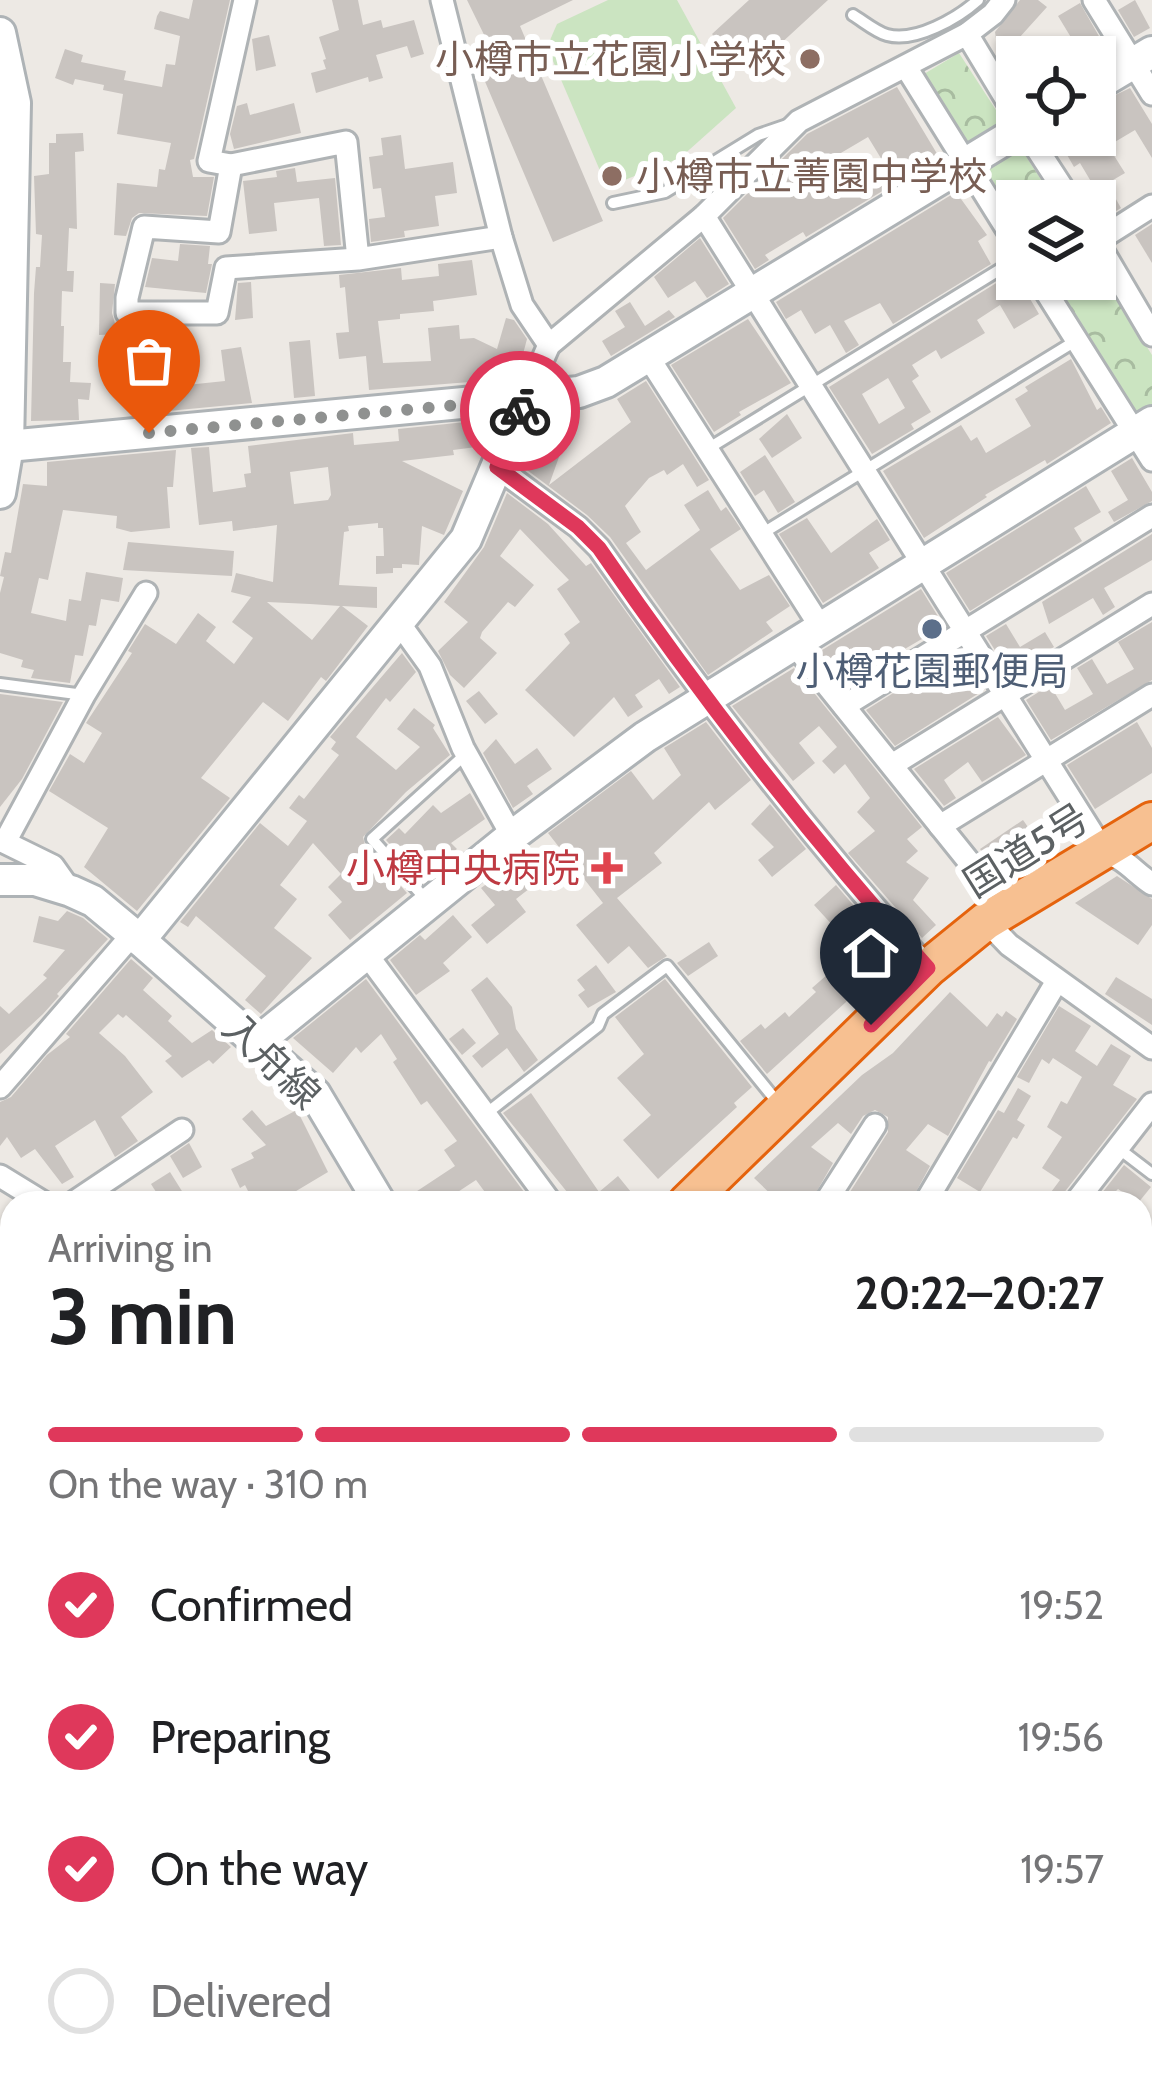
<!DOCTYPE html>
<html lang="en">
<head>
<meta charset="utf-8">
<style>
	:root { --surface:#fff; --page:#f2f2f2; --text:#202124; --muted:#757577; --line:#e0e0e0; --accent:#df385b }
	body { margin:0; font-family:Cabin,"Noto Sans JP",sans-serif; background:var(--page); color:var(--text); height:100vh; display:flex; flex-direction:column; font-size:45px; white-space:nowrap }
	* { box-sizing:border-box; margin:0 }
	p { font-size:39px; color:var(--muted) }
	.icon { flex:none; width:66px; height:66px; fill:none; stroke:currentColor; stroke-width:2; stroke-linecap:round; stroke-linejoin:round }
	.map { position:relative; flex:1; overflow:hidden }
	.side { position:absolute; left:0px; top:1191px; width:1152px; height:903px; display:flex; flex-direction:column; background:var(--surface); border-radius:36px 36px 0 0; box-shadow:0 3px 9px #0004 }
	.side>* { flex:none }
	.controls { position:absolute; left:996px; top:36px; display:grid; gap:24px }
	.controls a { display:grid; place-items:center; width:120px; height:120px; border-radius:0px; background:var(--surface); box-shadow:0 3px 9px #0004; font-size:60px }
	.pin { position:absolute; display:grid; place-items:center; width:102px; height:102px; color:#fff; margin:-123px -51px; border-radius:50% 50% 50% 0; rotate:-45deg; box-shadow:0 0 12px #0007 }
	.pin .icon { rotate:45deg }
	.courier { position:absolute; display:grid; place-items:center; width:120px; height:120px; margin:-60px; border:9px solid #df385b; border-radius:50%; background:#fff; color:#222; box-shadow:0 3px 15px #0007 }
	.summary em { font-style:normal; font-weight:700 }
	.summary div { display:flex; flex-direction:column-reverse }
	.summary { display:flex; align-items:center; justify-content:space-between; height:204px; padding:0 48px }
	h1 { font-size:78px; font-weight:700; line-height:90px }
	.bar { display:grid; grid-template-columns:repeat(4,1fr); gap:18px 12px; align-content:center; height:144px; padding:0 48px }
	.bar i { height:15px; border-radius:9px; background:var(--line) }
	.bar .active { background:var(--accent) }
	.bar p { grid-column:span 4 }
	ol { padding:0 48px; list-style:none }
	li { display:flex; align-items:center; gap:36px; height:132px }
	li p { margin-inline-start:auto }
	li .icon { padding:12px; border-radius:50%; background:var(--accent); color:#fff; stroke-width:4 }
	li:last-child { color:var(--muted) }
	li i { width:66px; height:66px; border:6px solid var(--line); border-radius:50% }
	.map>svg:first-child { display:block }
	.park { fill:url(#park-crowns) }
	.pitch { fill:#cbe4c1 }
	.building { fill:#c9c4c0; fill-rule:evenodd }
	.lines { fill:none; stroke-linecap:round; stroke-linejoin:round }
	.lane-casing { stroke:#afb3b5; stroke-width:16 }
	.street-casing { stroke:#afb3b5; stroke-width:27 }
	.secondary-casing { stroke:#aeb3b6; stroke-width:36 }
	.highway-casing { stroke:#e5630d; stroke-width:42 }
	.lane { stroke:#fff; stroke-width:10 }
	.street { stroke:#fff; stroke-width:21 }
	.secondary { stroke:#fff; stroke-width:30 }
	.highway { stroke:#f7c091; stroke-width:36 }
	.done { stroke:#8f9190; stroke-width:12; stroke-dasharray:0 21.6 }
	.route { stroke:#df385b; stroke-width:15 }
	.education-dot { fill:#8d6e63; stroke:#fff; stroke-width:4.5 }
	.service-dot { fill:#5c6f8a; stroke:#fff; stroke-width:4.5 }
	.health-dot { fill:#e0444e; stroke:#fff; stroke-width:4.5 }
	.labels { text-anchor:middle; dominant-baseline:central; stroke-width:12; stroke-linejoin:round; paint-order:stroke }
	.education-label { font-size:39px; fill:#785e54; stroke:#fff; text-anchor:end }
	.service-label { font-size:39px; fill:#4e5e75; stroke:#fff }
	.street-label { font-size:39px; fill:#5c6163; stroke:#fff }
	.health-label { font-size:39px; fill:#be3a42; stroke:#fff; text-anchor:end }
</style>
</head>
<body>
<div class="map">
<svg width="1152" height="2092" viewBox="0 0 1152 2092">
	<defs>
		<pattern id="park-crowns" width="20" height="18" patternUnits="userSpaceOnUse" patternTransform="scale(3)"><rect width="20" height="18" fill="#cbe4c1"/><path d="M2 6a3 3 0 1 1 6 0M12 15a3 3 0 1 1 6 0" fill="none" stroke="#a8bca0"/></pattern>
	</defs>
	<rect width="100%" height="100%" fill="#ede9e4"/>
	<g class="park">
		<polygon points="959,53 1055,201 1017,201 1017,225 924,74"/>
		<polygon points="1095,264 1152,355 1152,440 1050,279 1095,279"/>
	</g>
	<g class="pitch">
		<polygon points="608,0 677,0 736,108 680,158 607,187 547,47 557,24"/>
		<polygon points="767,2082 842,2082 851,2092 761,2092"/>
	</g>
	<g class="building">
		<polygon points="193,0 230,0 194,159 190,160 193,177 214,177 207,216 139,213 132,218 126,236 114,235 117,183 157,187 159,169 165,170 171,143 117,134 123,94 103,90 104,85 75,79 73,85 55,78 65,49 83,55 81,62 126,71 124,80 162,87 166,64 175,65 180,36 154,29 157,16 160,11 189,19"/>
		<polygon points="332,0 358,0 363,25 381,20 383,28 414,20 424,54 411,58 407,46 376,55 383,78 369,82 368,77 316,93 311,73 326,69 323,60 326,59 319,37 339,30"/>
		<polygon points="467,0 573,0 520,26 603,221 553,242 475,58 492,51"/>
		<polygon points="749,0 828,0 753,69 738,52 732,57 712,34"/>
		<polygon points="1020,0 1038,0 1047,7 1019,38 1031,57 1017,57 1017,86 998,52 995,32"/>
		<polygon points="1135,0 1150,28 1134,37 1118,10"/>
		<polygon points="1080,3 1108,52 1100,57 1054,57 1075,44 1058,16"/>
		<polygon points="269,35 276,66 256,71 252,39"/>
		<path d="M897,87l42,70 -133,80 -3,-5 -38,23 4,5 -14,9 -32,-51 30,-30 25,-15 -3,-7 32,-32zM868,137l14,23 -39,23 -14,-23z"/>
		<polygon points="1130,88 1152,124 1152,158 1135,130 1108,146 1125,173 1096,190 1080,163 1074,167 1066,153 1103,130 1095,117 1095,105"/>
		<polygon points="247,103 250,115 294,103 301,133 234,149 230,134 237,106"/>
		<polygon points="83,133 84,151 75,152 77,229 69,228 67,271 74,271 73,292 62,291 61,326 64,326 63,362 71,362 70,382 91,383 89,400 78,399 79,420 31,421 34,293 36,267 40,267 42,235 36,234 34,176 49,174 49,143 56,143 56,134"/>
		<polygon points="401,135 405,169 453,162 457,193 435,196 439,226 404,231 405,237 371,242 369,219 385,217 381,188 373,189 369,157 383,155 381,138"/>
		<polygon points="295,168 297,182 335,178 341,245 324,246 319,198 274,203 277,231 249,234 243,181 277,177 276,171"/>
		<polygon points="956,192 987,235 978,241 991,264 893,324 880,303 844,321 859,345 846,353 830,325 815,334 801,310 786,319 776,302"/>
		<polygon points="1113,194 1121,208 1105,218 1096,204"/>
		<polygon points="1152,224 1152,263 1135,235"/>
		<polygon points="700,238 729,284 707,298 695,281 668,298 654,277"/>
		<polygon points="180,244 210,246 208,264 212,264 206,293 145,287 152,258 178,261"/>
		<polygon points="472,260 477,295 433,301 434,311 400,314 400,319 378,321 383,363 431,361 428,328 459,325 460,339 474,338 497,349 506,318 514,320 527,339 523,354 515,366 507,363 502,375 497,373 495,380 369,390 366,356 339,359 336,333 349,332 345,287 340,288 339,275 401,268 402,280 439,276 438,264"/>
		<path d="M1014,272l25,42 -25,15 -14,-24 -23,15 8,13 -44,26 -5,-9 -24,15 7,11 -7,5 19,31 -20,12 3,5 -42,25 -43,-67zM888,378l17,30 -26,16 -17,-30z"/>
		<polygon points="251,282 253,318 235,320 238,283"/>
		<polygon points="100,283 115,284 112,313 118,334 99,335"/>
		<polygon points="630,302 645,326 669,310 675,317 611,356 602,341 625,327 615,311"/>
		<polygon points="748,319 791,383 739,412 741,415 714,432 671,365"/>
		<polygon points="310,340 315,396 294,398 289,342"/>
		<polygon points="241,347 252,403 147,413 143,386 151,386 146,358 170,355 177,386 225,381 221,350"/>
		<polygon points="1071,359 1097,410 1101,407 1111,423 1047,464 1045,460 985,495 987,497 924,538 883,471 961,425 971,441 977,437 986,453 1031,426 1015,399 1028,391 1025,387"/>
		<polygon points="646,381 709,480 697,487 683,464 667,475 664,470 649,478 625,506 641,532 626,543 646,570 700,530 684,505 708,490 721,511 726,507 741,529 710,549 740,590 769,575 790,606 766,622 773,631 708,675 610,537 587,515 519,464 539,415 575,412 549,485 631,422 617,399"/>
		<polygon points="787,414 802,438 772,458 759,439"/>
		<path d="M485,420l3,17 -4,9 -31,4 1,5 -52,6 61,30 -19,44 -22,-9 -3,39 -17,-1v4h-9v5l-17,1v-18h8l-1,-28h-5v-5l-30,3 1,5 -5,1 -5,53 38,2v21l-35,-2 26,20 -42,55 -5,-4 -33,44 -25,-19 -62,76 29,20 -93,113 -53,-44 24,-39 -59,-37 21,-37 14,9 18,-30 -16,-10 46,-70 -4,-2 17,-27 31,20 22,-31 18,14 -10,14 28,23 19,-26 -21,-16 19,-25 -20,-5 5,-19 37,9 4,-57 -44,6 -1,-10 -33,4 -8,-77 18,-1 4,45 33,-5 -2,-13 7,-1 -3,-27 105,-13 1,12 45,-4 -1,-12zM328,467l3,28 -3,5 -34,4 -4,-32zM267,602l43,2 30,2 -28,34z"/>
		<polygon points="176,450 173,487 167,487 170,528 131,532 116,528 117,516 63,510 48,580 39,578 31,613 66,621 69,599 81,601 86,572 123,578 119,602 101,599 96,626 89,625 83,656 75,655 70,683 31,678 34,670 21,667 23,660 0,653 0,593 4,577 0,576 5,552 11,553 23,484 47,486 47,462"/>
		<polygon points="765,455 795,502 778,513 764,490 755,496 740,472"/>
		<polygon points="1132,458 1152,492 1152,501 1114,522 1108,512 1128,500 1111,471"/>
		<polygon points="1086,486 1101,512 1074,528 1082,541 970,611 946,573"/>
		<polygon points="507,493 548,524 586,566 591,563 680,687 669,694 659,679 635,695 643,707 628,717 614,697 574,737 525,690 570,643 564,634 580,622 557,589 569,580 520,529 500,556 534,585 515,607 508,602 482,632 480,638 497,653 464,688 450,675 438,651 468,622 444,602 484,547"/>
		<polygon points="807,518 831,553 877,519 890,540 869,553 879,568 823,603 779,534"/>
		<polygon points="1152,534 1152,560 1104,588 1115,607 1103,615 1093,598 1049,624 1042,602"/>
		<polygon points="128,542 234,551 232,576 123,570"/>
		<polygon points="921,589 944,626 845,684 819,652"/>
		<polygon points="1152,622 1152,680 1051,740 1026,700 1050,685 1065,710 1093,694 1077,668 1092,659 1107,684 1134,669 1118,642"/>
		<polygon points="1006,624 1020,647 1045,632 1054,647 1010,674 986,636"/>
		<polygon points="402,653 416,672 390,702 386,698 356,737 396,770 420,747 397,729 414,708 435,725 433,728 450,755 406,792 363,837 365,845 407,893 350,940 328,915 342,902 328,887 341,874 313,843 280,885 297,899 274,928 312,958 261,1014 245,1000 266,976 196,916 188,927 180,922 260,823 288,846 307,821 289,808 299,795 304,799 339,755 331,749 336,742 330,737"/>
		<polygon points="945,661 963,689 977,679 984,690 895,746 866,710"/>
		<polygon points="794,668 922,827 907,839 918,851 906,862 929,878 913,900 936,925 922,938 848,853 875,831 857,812 870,798 845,764 834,774 822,761 837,747 819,726 799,743 815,763 793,781 732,706"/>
		<polygon points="479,691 498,714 485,724 466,701"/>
		<polygon points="0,694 63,702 22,779 0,807"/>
		<polygon points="998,717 1026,755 982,782 968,762 944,780 956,798 944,806 914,769"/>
		<polygon points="706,722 751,780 715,810 709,802 654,853 662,863 617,898 667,956 648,968 629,946 608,964 576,925 603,903 548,833 631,771 653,800 681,775 664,748"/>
		<polygon points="1137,722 1152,748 1152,773 1095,809 1067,765"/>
		<polygon points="496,739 515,764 537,748 552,769 527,786 533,794 513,808 483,753"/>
		<polygon points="470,793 485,819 451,843 457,849 419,877 386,840 399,828 405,834 433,805 441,813"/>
		<polygon points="770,804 806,849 772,877 758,860 774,847 751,824"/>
		<polygon points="1023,820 1042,847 1000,876 980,849"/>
		<polygon points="517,862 534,885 516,899 526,912 487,944 471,925 495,905 481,888"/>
		<polygon points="1117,876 1152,899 1152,925 1138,945 1075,903"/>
		<polygon points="836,885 897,956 863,981 846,1002 767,1074 740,1041 761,1024 765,1029 785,1012 789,1017 816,992 812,988 828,974 824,969 866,938 847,916 835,928 814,905"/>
		<polygon points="67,911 83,918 108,939 57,994 59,996 43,1014 0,1054 0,1006 9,1014 47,978 43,975 65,950 33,942 39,916 58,921"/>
		<polygon points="453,915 472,937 443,963 450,971 416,995 390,960 420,935 425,940"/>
		<polygon points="709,942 718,956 688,976 677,963"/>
		<polygon points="131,959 153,978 143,990 172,1016 168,1021 192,1043 212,1030 231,1047 213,1064 209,1060 182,1078 165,1061 172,1056 126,1015 123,1018 118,1014 99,1033 125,1056 153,1092 121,1117 138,1141 115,1157 95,1120 55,1146 74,1177 62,1184 35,1149 21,1158 7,1137 0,1146 0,1102 11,1097 47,1055 70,1037 66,1034"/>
		<polygon points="596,965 616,992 588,1008 578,995 585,990 577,980"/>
		<polygon points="487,977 512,1007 516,1029 538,1060 524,1072 507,1048 482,1068 472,1056 499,1034 471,990"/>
		<polygon points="1116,977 1152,999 1152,1025 1105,994"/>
		<polygon points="366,979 524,1192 509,1203 493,1203 476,1180 441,1203 399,1203 455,1166 444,1150 457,1141 427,1101 421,1105 393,1062 397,1059 381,1034 361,1053 356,1047 333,1073 293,1038"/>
		<polygon points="665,979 752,1087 734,1103 737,1107 658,1179 623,1140 651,1115 617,1078 644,1054 615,1017"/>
		<polygon points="950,992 987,1027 997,1013 1002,1017 1006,1011 1017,1019 991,1062 989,1061 948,1136 928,1124 906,1150 930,1166 910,1203 843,1203 888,1132 888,1117 875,1110 863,1116 851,1134 838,1123 811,1147 833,1163 810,1203 780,1203 754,1178 862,1075 893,1053"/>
		<polygon points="1059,1006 1091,1026 1075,1051 1097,1066 1111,1044 1131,1056 1113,1085 1137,1099 1063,1194 1060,1203 1043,1203 1060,1180 1042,1168 1062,1137 1047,1127 1061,1101 1067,1104 1082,1077 1053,1058 1049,1064 1042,1059 1029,1083 1017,1077"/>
		<polygon points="463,1028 476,1043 462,1055 449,1039"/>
		<polygon points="1018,1088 1031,1096 1017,1120 1025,1125 1017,1139 1013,1137 980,1192 957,1178 998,1110 1004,1113"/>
		<polygon points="531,1093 599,1192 618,1176 635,1197 628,1203 576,1203 503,1113"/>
		<polygon points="252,1110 266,1126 297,1110 328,1172 276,1203 254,1203 245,1185 240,1188 231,1169 254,1158 251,1153 266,1145 242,1119"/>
		<polygon points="189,1143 202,1167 183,1178 170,1156"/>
		<polygon points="1124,1165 1151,1187 1138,1203 1118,1189 1104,1203 1098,1198"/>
		<polygon points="170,1172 185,1196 174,1203 163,1203 151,1184"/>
	</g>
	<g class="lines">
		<defs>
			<g id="lane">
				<path d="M853,15c10,6 23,17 34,20 28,8 71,-17 91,-35"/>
				<polyline points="613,203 665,192 758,135 790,124"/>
				<polyline points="709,448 1017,259"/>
				<polyline points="763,533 1077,340"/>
				<polyline points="0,684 84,695"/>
				<polyline points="429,903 372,839 466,754"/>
				<polyline points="487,1113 598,1026 603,1014 667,966 778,1103"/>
				<polyline points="1118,1148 1152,1174"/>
			</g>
			<g id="street">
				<polyline points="442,0 501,237 522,305 549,345"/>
				<polyline points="1094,0 1152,94"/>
				<polyline points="967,34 1017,117"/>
				<polyline points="906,67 1017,245"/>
				<polyline points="1028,135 1071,201"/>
				<polyline points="231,165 209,161 245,0"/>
				<path d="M704,216l400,636c21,6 30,20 48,32"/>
				<polyline points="1095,238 1152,335"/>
				<polyline points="1097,241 1152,206"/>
				<polyline points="358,259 226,268 217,313 127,313 127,298 144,227 219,232 231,165 346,142 358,259 501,237"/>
				<polyline points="1038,279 1152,460"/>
				<polyline points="647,355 820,626"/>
				<polyline points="525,399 549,345 704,216 799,121 967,34 993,14 1004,0"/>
				<path d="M497,467l81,60 21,21c102,147 210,288 329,420"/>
				<polyline points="397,620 430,666 463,748 512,836"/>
				<polyline points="793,643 1007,909"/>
				<polyline points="844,706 1152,516"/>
				<polyline points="892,765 1152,604"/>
				<polyline points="940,826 1152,695"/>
				<polyline points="0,840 53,866 70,890"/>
				<polyline points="5,842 84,695 146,593"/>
				<polyline points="986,921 1009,945 1152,1048"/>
				<polyline points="368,956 551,1203"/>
				<polyline points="0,1087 132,935"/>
				<polyline points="0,1176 44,1203"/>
				<polyline points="73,1203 182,1130"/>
				<polyline points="825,1203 875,1125"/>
				<polyline points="925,1203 1057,981"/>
				<polyline points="1075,1203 1152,1104"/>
				<polyline points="0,1261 12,1246"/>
				<polyline points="1140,1262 1146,1270 1140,1283"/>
				<polyline points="1140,1297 1152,1305"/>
				<polyline points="0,1515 12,1499"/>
				<polyline points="0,1780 12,1764"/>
				<polyline points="0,1811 12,1820"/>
				<polyline points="1140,2002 1152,1987"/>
				<polyline points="986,2082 996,2092"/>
				<polyline points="355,2092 363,2082"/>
				<polyline points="553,2092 560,2082"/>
				<polyline points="1057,2092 1066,2082"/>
			</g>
			<g id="secondary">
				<polyline points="0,33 15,103 8,446 0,493"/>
				<polyline points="1095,86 1152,52"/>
				<polyline points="8,446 579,392 606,382 1017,132"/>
				<polyline points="0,880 35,880 71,891 93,901 140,940 315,1094 380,1203"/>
				<polyline points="140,940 466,539 525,399"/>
				<polyline points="256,1043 512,836 645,737 1152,422"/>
				<polyline points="1140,1486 1152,1469"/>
				<polyline points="1140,1798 1152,1804"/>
				<polyline points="234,2082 248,2092"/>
				<polyline points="277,2082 291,2092"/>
				<polyline points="734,2092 741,2082"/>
			</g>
			<g id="highway">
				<polyline points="687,1203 928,968 986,921 1152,821"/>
				<polyline points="0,2045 12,2028"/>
			</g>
		</defs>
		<use href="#lane" class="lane-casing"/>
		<use href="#street" class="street-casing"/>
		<use href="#secondary" class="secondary-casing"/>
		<use href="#highway" class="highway-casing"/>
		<use href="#lane" class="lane"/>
		<use href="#street" class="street"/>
		<use href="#secondary" class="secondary"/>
		<use href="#highway" class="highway"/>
	</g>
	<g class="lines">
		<polyline class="done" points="149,433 525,399 520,411"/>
		<path class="route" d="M520,411l-23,56 81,60 21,21c101,147 210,288 329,420l-57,57"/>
	</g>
	<g class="education-dot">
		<circle cx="810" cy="59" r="12"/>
		<circle cx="612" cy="176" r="12"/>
	</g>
	<circle class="service-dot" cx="932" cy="629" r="12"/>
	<path class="health-dot" d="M601 850h12v12h12v12h-12v12h-12v-12h-12v-12h12z"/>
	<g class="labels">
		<g class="education-label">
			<text x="786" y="59">小樽市立花園小学校</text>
			<text x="636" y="176" text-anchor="start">小樽市立菁園中学校</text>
		</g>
		<g class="service-label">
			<text x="932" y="671">小樽花園郵便局</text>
		</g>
		<g class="street-label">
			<text transform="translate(1026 850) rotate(-32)">国道5号</text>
			<text transform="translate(272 1061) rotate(44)">入舟線</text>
		</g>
		<g class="health-label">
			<text x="580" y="868">小樽中央病院</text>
		</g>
	</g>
</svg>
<div class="controls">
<a><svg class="icon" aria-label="locate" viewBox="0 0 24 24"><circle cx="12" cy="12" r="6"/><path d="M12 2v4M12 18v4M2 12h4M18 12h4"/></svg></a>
<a><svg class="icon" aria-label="layers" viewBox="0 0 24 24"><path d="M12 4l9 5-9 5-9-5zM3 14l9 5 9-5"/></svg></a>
</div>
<div class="pin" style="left:149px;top:433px;background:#ea580c"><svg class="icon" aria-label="bag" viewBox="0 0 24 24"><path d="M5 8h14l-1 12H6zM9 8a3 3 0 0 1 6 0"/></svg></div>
<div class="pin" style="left:871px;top:1025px;background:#1f2937"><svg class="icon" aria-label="home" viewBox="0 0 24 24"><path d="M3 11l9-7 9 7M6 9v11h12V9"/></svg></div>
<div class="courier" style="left:520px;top:411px"><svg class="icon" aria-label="bike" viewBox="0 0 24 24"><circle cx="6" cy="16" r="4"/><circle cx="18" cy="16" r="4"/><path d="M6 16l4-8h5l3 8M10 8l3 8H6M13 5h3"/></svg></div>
<section class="side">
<div class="summary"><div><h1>3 min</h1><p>Arriving in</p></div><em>20:22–20:27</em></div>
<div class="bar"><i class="active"></i><i class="active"></i><i class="active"></i><i></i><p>On the way · 310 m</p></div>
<ol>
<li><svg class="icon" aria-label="check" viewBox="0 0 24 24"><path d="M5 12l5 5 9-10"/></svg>Confirmed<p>19:52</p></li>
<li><svg class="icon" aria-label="check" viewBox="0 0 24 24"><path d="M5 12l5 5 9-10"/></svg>Preparing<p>19:56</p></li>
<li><svg class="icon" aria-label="check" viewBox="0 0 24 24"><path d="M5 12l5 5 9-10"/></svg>On the way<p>19:57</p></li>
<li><i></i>Delivered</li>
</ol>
</section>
</div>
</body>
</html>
